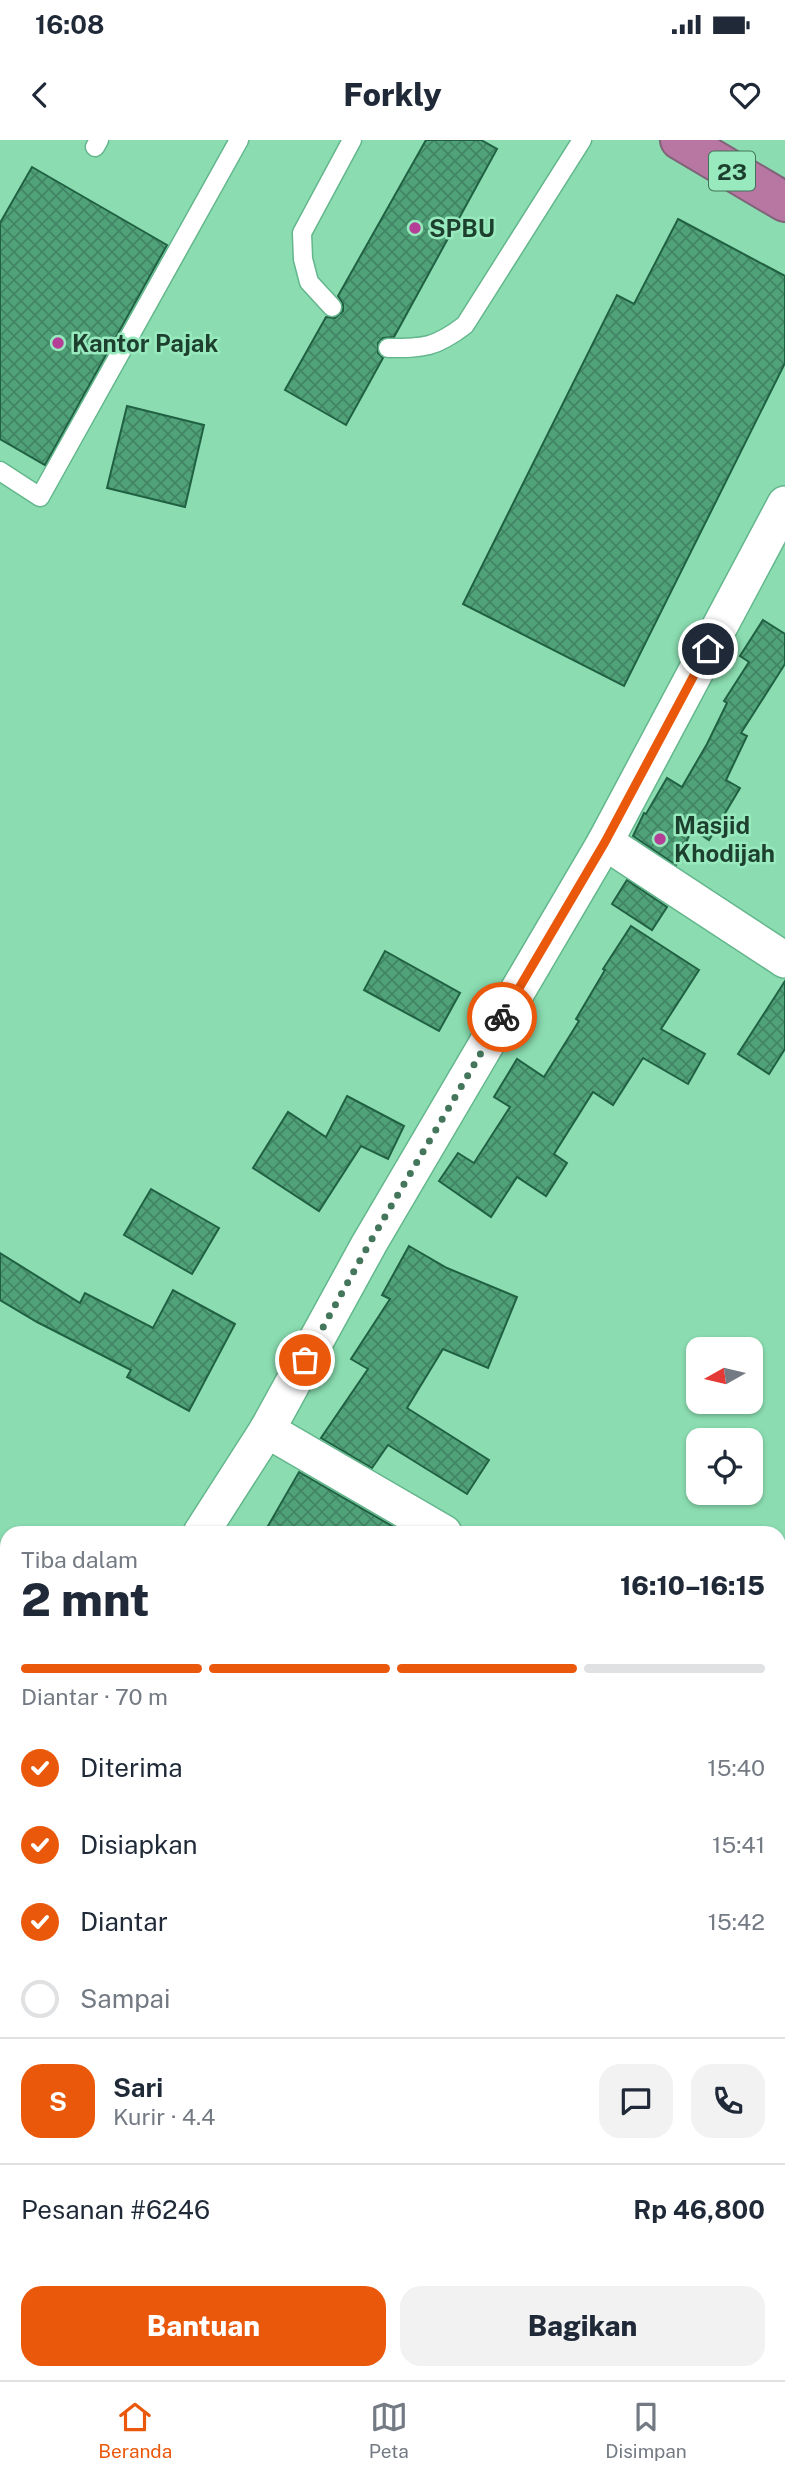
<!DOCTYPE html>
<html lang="id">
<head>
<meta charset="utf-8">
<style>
	:root { --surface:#fff; --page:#f2f2f3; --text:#1f2937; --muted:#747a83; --line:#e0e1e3; --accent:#ea580c }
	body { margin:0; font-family:"Public Sans",sans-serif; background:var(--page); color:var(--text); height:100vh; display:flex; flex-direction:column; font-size:26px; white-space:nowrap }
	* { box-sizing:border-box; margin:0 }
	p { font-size:23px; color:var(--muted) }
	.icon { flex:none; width:38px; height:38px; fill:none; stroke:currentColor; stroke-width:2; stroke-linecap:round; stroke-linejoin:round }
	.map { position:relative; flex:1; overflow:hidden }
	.panel { position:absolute; left:0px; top:1386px; width:786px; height:854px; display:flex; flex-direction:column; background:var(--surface); border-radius:21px 21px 0 0; box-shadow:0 2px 5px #0004 }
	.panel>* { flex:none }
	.needle { width:46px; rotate:262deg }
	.controls { position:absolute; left:686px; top:1197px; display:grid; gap:14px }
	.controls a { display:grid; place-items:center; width:77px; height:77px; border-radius:14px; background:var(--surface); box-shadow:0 2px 5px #0004; font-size:35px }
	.pin { position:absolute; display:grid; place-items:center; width:60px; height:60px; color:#fff; margin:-30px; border:4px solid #fff; border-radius:50%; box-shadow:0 2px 7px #0007 }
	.courier { position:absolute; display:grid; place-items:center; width:70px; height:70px; margin:-35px; border:5px solid #ea580c; border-radius:50%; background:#fff; color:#222; box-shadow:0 2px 9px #0007 }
	.head em { font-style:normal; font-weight:800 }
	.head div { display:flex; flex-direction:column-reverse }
	.head { display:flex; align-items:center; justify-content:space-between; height:119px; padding:0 21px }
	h1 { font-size:46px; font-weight:800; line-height:52px }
	.bar { display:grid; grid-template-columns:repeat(4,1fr); gap:10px 7px; align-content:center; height:84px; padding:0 21px }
	.bar i { height:9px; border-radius:5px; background:var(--line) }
	.bar .on { background:var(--accent) }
	.bar p { grid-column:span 4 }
	.line { display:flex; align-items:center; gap:18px; padding:0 21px; border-top:2px solid var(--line) }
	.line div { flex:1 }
	.round { display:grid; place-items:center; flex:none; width:74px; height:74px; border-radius:21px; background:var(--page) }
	ol { padding:0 21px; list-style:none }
	li { display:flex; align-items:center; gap:21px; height:77px }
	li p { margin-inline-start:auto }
	li .icon { padding:7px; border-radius:50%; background:var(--accent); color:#fff; stroke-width:4 }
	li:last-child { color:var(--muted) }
	li i { width:38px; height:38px; border:4px solid var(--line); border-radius:50% }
	.cta { display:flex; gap:14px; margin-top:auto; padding:14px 21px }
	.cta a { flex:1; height:80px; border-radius:21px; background:var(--accent); color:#fff; font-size:28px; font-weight:800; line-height:80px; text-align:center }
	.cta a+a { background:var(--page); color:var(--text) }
	.status { display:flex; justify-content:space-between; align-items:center; height:49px; padding:0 35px; background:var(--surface); direction:ltr }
	.status svg { height:19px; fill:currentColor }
	header { display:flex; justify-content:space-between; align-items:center; height:91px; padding:0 21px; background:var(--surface); font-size:32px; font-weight:800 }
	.tab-bar { display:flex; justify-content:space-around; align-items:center; height:98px; border-top:2px solid var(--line); background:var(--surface); font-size:19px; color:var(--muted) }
	.tab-bar a { display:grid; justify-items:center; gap:4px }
	.tab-bar .on { color:var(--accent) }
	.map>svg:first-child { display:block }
	.building { fill:url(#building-cross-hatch); stroke:#216143; stroke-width:2 }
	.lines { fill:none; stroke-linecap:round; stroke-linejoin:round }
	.lane-casing { stroke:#64b68c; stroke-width:21 }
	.street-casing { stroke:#64b68c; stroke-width:38 }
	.highway-casing { stroke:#816379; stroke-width:42 }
	.lane { stroke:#fff; stroke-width:18 }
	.street { stroke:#fff; stroke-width:35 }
	.highway { stroke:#b777a2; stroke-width:38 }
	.done { stroke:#44765c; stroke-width:7; stroke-dasharray:0 12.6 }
	.route { stroke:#ea580c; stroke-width:9 }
	.poi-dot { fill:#b53f96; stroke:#98eabe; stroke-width:2.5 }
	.labels { text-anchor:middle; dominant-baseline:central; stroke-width:5; stroke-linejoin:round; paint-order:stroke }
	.shield { fill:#98eabe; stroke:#427259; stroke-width:2 }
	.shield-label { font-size:23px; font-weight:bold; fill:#1d3f2e }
	.poi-label { font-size:24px; font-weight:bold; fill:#1d3f2e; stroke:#98eabe; text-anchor:start }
</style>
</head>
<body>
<div class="status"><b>16:08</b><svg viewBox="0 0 49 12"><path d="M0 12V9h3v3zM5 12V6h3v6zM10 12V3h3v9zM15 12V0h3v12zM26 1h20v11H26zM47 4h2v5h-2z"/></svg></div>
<header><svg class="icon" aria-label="back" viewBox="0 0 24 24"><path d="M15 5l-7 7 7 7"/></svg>Forkly<svg class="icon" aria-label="heart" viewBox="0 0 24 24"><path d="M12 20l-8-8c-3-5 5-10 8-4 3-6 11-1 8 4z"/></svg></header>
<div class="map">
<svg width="785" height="2240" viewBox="0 0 785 2240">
	<defs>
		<pattern id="building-cross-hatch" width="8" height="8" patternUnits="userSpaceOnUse" patternTransform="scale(1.75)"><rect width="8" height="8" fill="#50a279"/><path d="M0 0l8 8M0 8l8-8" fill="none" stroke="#428564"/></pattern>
	</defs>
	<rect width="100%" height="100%" fill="#8bddb1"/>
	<g class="building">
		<polygon points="426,0 481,0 497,9 394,197 383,198 378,203 378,213 383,218 346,285 285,250 326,177 335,178 343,171 343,164 338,156"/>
		<polygon points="32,27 167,105 45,325 0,299 0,83"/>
		<polygon points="678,79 785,136 785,223 624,546 463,464 617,155 634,164"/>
		<polygon points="127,266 204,285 185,367 107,348"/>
		<polygon points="763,480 785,494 785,524 741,593 747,596 726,640 740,648 709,700 692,689 676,725 633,696 644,673 646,674 667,638 682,647 707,604 727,563 724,561 749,522 740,516"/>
		<polygon points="627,740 667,767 652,790 612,764"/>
		<polygon points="631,786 699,830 661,889 705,914 688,944 643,918 613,965 593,952 554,1014 567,1023 546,1056 517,1037 491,1077 439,1041 458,1013 474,1023 510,967 494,957 517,919 544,937 579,881 576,879 605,830 603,829"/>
		<polygon points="385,811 460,853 439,891 364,850"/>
		<polygon points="785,841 785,909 769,934 738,914"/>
		<polygon points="347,956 404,986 388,1019 361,1006 319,1071 253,1028 288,972 326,997"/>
		<polygon points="151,1049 219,1088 192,1134 124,1095"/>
		<polygon points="409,1106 447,1128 517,1157 488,1228 443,1209 407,1268 489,1320 467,1354 388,1305 372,1328 321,1298 368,1229 351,1219 390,1159 382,1155"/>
		<polygon points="0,1113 80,1163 85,1153 153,1188 173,1150 235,1184 189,1271 127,1237 131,1230 37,1182 0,1160"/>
		<polygon points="299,1332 404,1393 264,1393"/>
	</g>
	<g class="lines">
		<defs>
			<g id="lane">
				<polyline points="95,7 99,0"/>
				<polyline points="332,167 309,142 303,119 302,93 352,0"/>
				<path d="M388,208c36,0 47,0 77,-23l117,-185"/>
				<polyline points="0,331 40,357 239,0"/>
			</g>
			<g id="street">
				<polyline points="605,702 785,820"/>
				<polyline points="267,1290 444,1393"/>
				<polyline points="201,1393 267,1290 369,1104 605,702 785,364"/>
				<polyline points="779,1446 785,1438"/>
				<polyline points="0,1637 7,1641"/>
				<polyline points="0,1787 7,1773"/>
				<polyline points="0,2035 7,2039"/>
				<polyline points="779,2049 785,2052"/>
				<polyline points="353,2240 358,2233"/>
			</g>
			<polyline id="highway" points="680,0 785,62"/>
		</defs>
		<use href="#lane" class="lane-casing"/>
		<use href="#street" class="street-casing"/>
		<use href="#highway" class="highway-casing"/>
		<use href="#lane" class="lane"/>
		<use href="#street" class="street"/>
		<use href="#highway" class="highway"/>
	</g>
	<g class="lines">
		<polyline class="done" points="305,1220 369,1104 502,877"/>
		<polyline class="route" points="502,877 605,702 708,509"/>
	</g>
	<g class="poi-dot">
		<circle cx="415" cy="88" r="7"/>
		<circle cx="58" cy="203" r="7"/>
		<circle cx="660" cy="699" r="7"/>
	</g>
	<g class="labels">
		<rect class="shield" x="709" y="11.5" width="46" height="39" rx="5"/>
		<g class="shield-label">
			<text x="732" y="31">23</text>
		</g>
		<g class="poi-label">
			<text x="429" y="88">SPBU</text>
			<text x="72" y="203">Kantor Pajak</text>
			<text x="674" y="685">Masjid<tspan x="674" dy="28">Khodijah</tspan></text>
		</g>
	</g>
</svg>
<div class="controls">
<a><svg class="needle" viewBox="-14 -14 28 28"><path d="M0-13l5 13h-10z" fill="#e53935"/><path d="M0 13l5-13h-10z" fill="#747a83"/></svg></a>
<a><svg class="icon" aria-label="locate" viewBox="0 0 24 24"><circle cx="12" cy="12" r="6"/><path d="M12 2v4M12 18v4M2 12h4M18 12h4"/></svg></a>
</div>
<div class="pin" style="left:305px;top:1220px;background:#ea580c"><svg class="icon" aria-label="bag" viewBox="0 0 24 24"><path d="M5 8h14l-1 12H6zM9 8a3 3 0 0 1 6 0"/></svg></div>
<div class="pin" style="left:708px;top:509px;background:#1f2937"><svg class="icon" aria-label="home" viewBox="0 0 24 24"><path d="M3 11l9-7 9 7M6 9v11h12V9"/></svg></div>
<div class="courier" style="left:502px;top:877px"><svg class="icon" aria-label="bike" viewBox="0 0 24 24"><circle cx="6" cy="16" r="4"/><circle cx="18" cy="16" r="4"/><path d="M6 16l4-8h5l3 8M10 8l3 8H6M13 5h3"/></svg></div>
<section class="panel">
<div class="head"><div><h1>2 mnt</h1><p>Tiba dalam</p></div><em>16:10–16:15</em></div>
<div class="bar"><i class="on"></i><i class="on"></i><i class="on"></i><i></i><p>Diantar · 70 m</p></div>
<ol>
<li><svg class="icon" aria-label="check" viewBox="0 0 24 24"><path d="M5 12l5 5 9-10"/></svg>Diterima<p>15:40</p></li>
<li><svg class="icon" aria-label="check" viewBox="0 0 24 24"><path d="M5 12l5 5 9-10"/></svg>Disiapkan<p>15:41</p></li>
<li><svg class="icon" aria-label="check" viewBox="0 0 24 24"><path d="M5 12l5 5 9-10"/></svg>Diantar<p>15:42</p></li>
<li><i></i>Sampai</li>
</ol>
<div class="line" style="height:126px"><b class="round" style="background:var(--accent);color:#fff">S</b><div><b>Sari</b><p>Kurir · 4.4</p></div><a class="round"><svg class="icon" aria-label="chat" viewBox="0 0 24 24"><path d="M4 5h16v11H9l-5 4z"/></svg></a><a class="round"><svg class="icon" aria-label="phone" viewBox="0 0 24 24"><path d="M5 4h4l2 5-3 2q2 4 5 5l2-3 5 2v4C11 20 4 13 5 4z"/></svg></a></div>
<div class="line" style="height:91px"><div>Pesanan #6246</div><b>Rp 46,800</b></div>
<div class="cta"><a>Bantuan</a><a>Bagikan</a></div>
</section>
</div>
<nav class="tab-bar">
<a class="on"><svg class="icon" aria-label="home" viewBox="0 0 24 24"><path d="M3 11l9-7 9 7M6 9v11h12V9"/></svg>Beranda</a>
<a><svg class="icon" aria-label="map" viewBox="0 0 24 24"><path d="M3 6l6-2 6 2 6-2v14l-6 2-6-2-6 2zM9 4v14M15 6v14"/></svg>Peta</a>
<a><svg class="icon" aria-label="saved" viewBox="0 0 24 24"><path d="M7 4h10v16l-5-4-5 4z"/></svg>Disimpan</a>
</nav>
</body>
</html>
